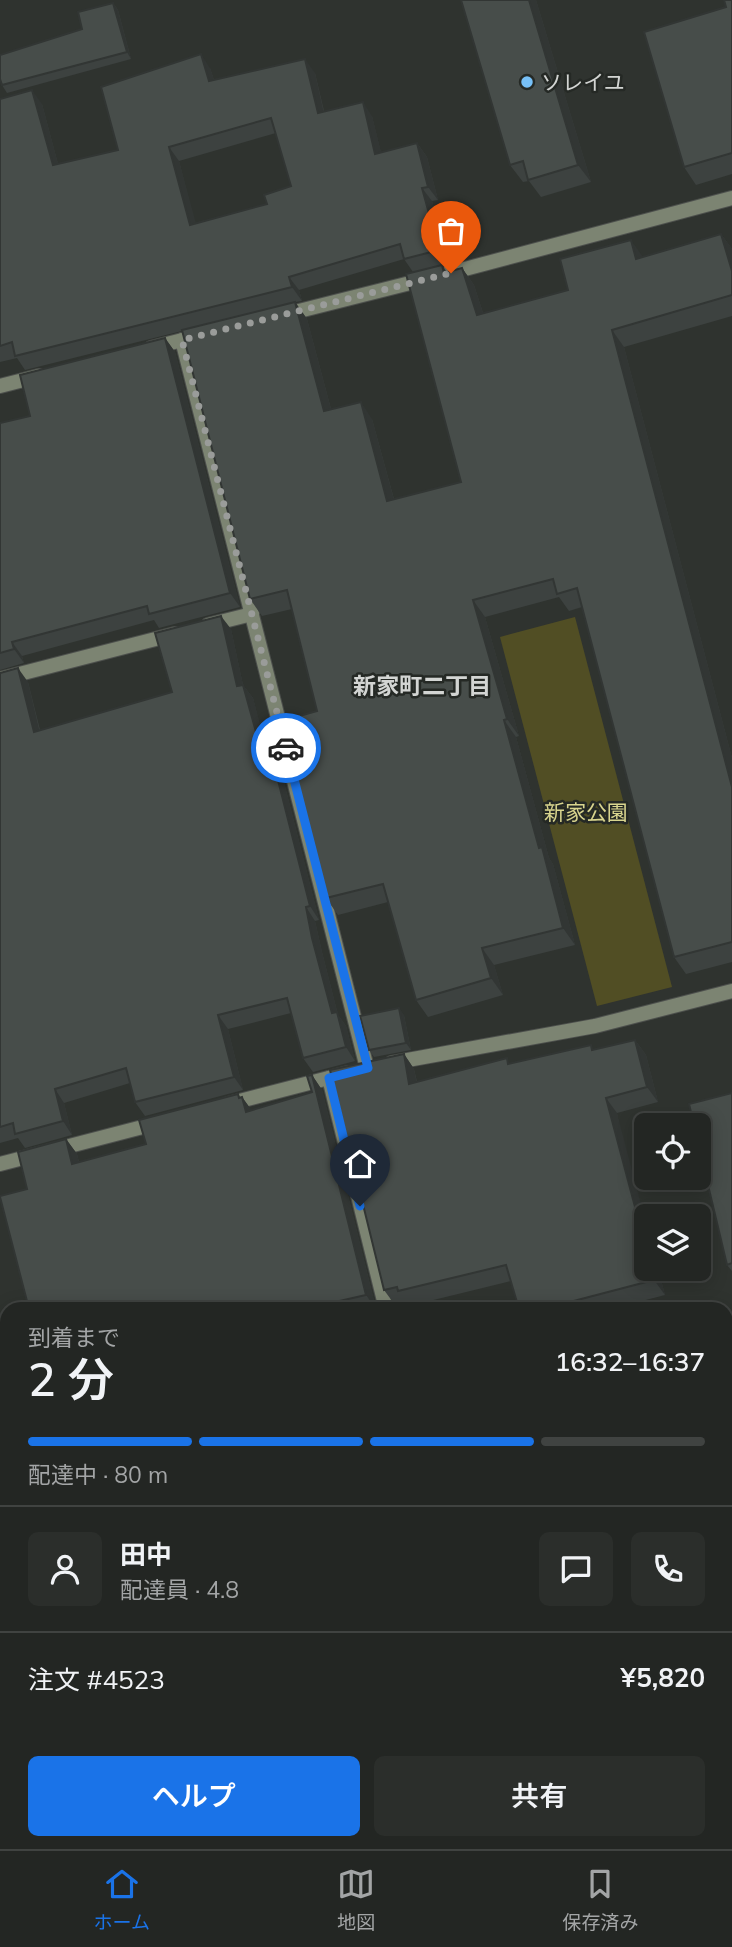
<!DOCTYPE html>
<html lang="ja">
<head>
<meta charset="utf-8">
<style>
	:root { --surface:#232623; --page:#2b2e2b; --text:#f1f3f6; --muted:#a3a5a6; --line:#404341; --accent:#1a73e8 }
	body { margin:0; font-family:Mulish,"Noto Sans JP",sans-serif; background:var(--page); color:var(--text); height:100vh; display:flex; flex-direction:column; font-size:26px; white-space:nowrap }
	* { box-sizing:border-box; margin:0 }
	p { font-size:23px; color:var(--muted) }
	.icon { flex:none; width:38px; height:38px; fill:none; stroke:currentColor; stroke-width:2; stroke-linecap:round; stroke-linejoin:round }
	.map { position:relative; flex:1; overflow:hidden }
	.panel { position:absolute; left:0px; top:1302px; width:733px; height:548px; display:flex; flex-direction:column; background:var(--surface); border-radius:21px 21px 0 0; box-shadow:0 4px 18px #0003,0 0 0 2px var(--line) }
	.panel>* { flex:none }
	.fabs { position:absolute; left:634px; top:1113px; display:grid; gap:14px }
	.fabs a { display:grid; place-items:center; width:77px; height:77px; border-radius:10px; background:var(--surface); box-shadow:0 4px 18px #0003,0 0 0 2px var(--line); font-size:35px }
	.pin { position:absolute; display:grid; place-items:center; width:60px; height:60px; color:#fff; margin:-72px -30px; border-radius:50% 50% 50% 0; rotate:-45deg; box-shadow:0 0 7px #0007 }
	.pin .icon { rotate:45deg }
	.courier { position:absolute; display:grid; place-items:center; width:70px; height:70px; margin:-35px; border:5px solid #1a73e8; border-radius:50%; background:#fff; color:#222; box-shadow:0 2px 9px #0007 }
	.head em { font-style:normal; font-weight:600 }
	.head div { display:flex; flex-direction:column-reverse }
	.head { display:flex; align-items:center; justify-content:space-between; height:119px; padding:0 28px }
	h1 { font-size:46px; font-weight:600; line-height:52px }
	.bar { display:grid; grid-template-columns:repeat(4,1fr); gap:10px 7px; align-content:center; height:84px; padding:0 28px }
	.bar i { height:9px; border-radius:5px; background:var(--line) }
	.bar .active { background:var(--accent) }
	.bar p { grid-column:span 4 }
	.line { display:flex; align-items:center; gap:18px; padding:0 28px; border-top:2px solid var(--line) }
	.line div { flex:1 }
	.round { display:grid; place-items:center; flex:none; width:74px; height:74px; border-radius:10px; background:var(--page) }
	.action { display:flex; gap:14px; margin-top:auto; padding:14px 28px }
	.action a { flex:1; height:80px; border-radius:10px; background:var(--accent); color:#fff; font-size:28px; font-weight:600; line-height:80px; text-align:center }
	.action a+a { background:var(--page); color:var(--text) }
	.tab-bar { display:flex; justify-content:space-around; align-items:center; height:98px; border-top:2px solid var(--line); background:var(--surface); font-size:19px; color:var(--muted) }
	.tab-bar a { display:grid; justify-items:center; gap:4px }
	.tab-bar .active { color:var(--accent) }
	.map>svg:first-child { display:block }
	.green { fill:#514e24 }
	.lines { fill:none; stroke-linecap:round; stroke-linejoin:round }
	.lane-casing { stroke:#4d504d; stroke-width:16 }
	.street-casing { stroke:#4d504d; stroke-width:16 }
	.primary-casing { stroke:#4d504d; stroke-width:19 }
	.highway-casing { stroke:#4d504d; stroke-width:23 }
	.lane { stroke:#7c8472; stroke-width:14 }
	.street { stroke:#7c8472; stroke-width:14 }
	.primary { stroke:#c7d5b0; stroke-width:18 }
	.highway { stroke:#e4f6c9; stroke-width:21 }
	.wall { fill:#3d4240; fill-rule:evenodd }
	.shaded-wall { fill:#323634 }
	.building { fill:#474d4a; stroke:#323634; stroke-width:2; fill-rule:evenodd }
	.done { stroke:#9a9c9a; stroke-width:7; stroke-dasharray:0 12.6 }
	.route { stroke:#1a73e8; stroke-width:9 }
	.poi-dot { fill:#77c0f7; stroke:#252925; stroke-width:2.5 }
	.labels { text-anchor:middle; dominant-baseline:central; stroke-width:5; stroke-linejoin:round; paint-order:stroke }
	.poi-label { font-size:21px; fill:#d3d5d3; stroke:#252925; text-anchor:start }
	.park-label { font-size:21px; fill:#d9d58e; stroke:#252925 }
	.neighbourhood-label { font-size:23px; font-weight:bold; fill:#d3d5d3; stroke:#252925 }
</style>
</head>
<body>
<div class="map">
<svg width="732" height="1849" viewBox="0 0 732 1849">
	<rect width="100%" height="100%" fill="#2f332f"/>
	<polygon class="green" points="575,617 672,987 597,1006 500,637"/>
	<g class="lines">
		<defs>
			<polyline id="lane" points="329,1078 386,1309"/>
			<g id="street">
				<polyline points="446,274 732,198"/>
				<polyline points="283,315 426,279"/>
				<polyline points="182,340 367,1068"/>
				<polyline points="151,348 202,335"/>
				<polyline points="0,386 39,376"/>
				<polyline points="208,625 252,614"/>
				<polyline points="0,679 175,634"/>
				<polyline points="391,1063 595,1026 732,991"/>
				<polyline points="228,1104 348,1073"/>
				<polyline points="0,1164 158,1123"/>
			</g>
			<g id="primary">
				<polyline points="726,1390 732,1390"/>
				<polyline points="0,1395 7,1395"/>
				<polyline points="0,1500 7,1501"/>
				<polyline points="726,1521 732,1520"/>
				<polyline points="0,1537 7,1537"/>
			</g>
			<g id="highway">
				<polyline points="0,1740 7,1740"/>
				<polyline points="726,1764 732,1764"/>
				<polyline points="0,1774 7,1774"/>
			</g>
		</defs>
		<use href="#lane" class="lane-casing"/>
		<use href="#street" class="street-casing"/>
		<use href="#primary" class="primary-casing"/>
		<use href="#highway" class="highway-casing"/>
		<use href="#lane" class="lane"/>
		<use href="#street" class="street"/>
		<use href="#primary" class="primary"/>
		<use href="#highway" class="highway"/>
	</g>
	<g class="wall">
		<polygon points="536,0 591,182 541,197 529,181 523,182 510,165"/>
		<polygon points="732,0 732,174 696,185 684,167 726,7"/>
		<polygon points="113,3 118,10 131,59 7,93 2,85 82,29"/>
		<path d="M210,68l4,12 101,-7 9,38 48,5 9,37 36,-10 10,14 11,43 -6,1 17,63 -7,1 5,7 15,-4 12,17 9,28 85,-23 75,-33 78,-23 11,15v67l-108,31 108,411v204l-46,12 -12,-17 -92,-350 -13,4 -10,-14 -74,20 34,119 -3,1 33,121 4,6 22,81 -81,20 9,30 -75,22 -12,-17 -28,-98 -50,13 -12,-17 -9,-187 -25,-102 -30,7 -12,-17 -68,-268 -157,39 -8,-12 -17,4v-263l42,5 16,60 60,-14zM276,133l15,53 -24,18 -72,19 -16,-62zM404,259l9,13 48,210 -67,17 -22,-80 -41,-10 -24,-90 -12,-17 7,-1 -3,-11z"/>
		<polygon points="165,338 175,352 240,607 159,628 154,620 22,656 24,663 0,670 0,423 30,416"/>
		<polygon points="231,629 243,685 253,698 261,730 265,729 274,743 319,920 315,921 322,952 338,1015 346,1026 355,1061 313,1072 303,1058 291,1013 228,1029 243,1090 145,1116 135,1102 130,1083 64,1103 72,1135 25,1148 18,1138 0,1143 0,673 28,682 40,730 172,692"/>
		<polygon points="404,1015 411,1050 374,1057 369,1050"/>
		<polygon points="635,1040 646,1055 658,1102 617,1113 646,1269 658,1269 665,1295 611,1309 519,1309 511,1281 409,1306 406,1302 395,1305 384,1290 404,1054 414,1069 417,1082 511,1063 594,1050"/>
		<polygon points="312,1075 322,1090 376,1309 29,1309 27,1189 66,1139 77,1154 79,1162 146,1144 240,1098 242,1097 251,1110 312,1092"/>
		<polygon points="732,1093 732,1271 727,1265"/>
	</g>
	<g class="shaded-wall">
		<polygon points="529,0 536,0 591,182 578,165"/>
		<polygon points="113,3 118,10 131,59 127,52"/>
		<polygon points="201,54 210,68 219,95 209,81"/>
		<polygon points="305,59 315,73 327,127 318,113"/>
		<polygon points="32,90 42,104 62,179 53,165"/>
		<polygon points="363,102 372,116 385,168 375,154"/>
		<polygon points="417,143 427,157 438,200 428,187"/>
		<polygon points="169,147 179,161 200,238 190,225"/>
		<polygon points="422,188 432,201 449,264 439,250"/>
		<polygon points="721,234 732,249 732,271"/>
		<polygon points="631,240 643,257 636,259"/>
		<polygon points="462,268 474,285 489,332 477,315"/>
		<polygon points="289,277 299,290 302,301 292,287"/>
		<polygon points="295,302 307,319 336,428 324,411"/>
		<polygon points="612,330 624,347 732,758 732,787"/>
		<polygon points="165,338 175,352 240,607 230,593"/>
		<polygon points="361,402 372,419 399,518 387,501"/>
		<polygon points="473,600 485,617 519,736 507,719"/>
		<polygon points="221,616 231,629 243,685 253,698 266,746 256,732 237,686"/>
		<polygon points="12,642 22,656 24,663 14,649"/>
		<polygon points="18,668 28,682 43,746 34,732"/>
		<polygon points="504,720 516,737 549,858 553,864 575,945 563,928 539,848"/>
		<polygon points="265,729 274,743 319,920 310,906"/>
		<polygon points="306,907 315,921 322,952 338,1015 346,1026 355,1061 346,1047 332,1013 312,938"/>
		<polygon points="482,948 494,965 503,995 491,978"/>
		<polygon points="399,1008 404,1015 411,1050 406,1043"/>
		<polygon points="218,1015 228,1029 243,1090 234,1077"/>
		<polygon points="635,1040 646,1055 658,1102 647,1087"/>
		<polygon points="404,1054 414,1069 420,1099 409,1084"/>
		<polygon points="312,1075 322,1090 376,1309 366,1295"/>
		<polygon points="55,1089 64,1103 72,1135 63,1121"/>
		<polygon points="238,1094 244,1103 242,1097 253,1112 246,1112"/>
		<polygon points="606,1098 617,1113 646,1223 646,1248"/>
		<polygon points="66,1139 77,1154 83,1179 72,1164"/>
		<polygon points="651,1269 658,1269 665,1295 654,1280"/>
	</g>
	<g class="building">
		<polygon points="461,0 529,0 578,165 528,180 523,161 510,165"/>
		<polygon points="724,0 732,0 732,153 684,167 644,32 726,7"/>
		<polygon points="113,3 127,52 2,85 0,79 0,55 82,29 78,12"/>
		<path d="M201,54l8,27 96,-22 13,54 45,-11 12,52 42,-11 11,44 -6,1 17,62 -35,9 -4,-15 -111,33 3,10 -277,69 -3,-14 -12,4v-247l32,-9 21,75 65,-15 -17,-63zM271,118l20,68 -27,9 3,9 -77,21 -21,-78z"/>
		<polygon points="721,234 732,271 732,295 612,330 732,787 732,942 674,957 577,588 557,594 553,579 473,600 507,719 504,720 539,848 542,847 563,928 482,948 491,978 416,1000 383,884 326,898 281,721 317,711 287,590 250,599 182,330 295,302 324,411 361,402 387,501 461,482 406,274 442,265 444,273 462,268 477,315 568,290 560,259 631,240 636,259"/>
		<polygon points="165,338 230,593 149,614 147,606 12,642 14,649 0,653 0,423 30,416 20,375"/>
		<polygon points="221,616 237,686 243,685 256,732 265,729 310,906 306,907 312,938 332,1013 337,1012 346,1047 303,1058 287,998 218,1015 234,1077 135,1102 126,1068 55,1089 63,1121 15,1134 13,1123 0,1127 0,673 18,668 34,732 172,692 155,633"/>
		<polygon points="399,1008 406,1043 369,1050 360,1016"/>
		<polygon points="635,1040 647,1087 606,1098 646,1248 646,1269 651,1269 654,1280 543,1309 519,1309 506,1265 398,1291 397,1287 384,1290 330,1070 404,1054 409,1084 507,1058 508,1064 591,1045 592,1050"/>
		<polygon points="312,1075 366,1295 304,1309 29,1309 0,1197 0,1196 27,1189 18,1152 66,1139 72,1164 146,1144 139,1120 238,1094 239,1098 242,1097 246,1112 312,1092 307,1076"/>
		<polygon points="732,1093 732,1263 727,1265 698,1143 698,1125 694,1125 689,1104"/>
	</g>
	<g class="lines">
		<polyline class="done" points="286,748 182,340 451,273"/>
		<polyline class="route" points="286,748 368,1068 329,1078 360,1206"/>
	</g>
	<circle class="poi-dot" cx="527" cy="82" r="7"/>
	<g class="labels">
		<g class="poi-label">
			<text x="541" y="82">ソレイユ</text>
		</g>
		<g class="park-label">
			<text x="586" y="812">新家公園</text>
		</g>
		<g class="neighbourhood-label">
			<text x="422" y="685">新家町二丁目</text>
		</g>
	</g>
</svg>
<div class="fabs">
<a><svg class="icon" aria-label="locate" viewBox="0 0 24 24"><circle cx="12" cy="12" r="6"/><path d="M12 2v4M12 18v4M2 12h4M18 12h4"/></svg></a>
<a><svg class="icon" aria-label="layers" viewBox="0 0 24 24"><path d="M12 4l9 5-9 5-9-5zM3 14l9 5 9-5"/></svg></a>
</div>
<div class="pin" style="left:451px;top:273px;background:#ea580c"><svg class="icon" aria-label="bag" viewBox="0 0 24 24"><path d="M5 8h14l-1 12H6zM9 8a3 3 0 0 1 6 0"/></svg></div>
<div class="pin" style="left:360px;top:1206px;background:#1f2937"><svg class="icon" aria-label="home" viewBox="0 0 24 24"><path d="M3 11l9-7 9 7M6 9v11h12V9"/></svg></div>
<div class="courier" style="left:286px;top:748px"><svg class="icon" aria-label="car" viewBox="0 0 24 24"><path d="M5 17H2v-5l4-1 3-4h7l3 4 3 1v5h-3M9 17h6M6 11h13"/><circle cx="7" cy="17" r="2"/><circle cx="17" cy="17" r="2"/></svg></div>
<section class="panel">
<div class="head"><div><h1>2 分</h1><p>到着まで</p></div><em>16:32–16:37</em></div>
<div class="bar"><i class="active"></i><i class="active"></i><i class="active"></i><i></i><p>配達中 · 80 m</p></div>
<div class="line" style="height:126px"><a class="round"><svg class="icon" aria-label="person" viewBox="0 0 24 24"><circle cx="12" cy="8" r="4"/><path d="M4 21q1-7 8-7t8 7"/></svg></a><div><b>田中</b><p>配達員 · 4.8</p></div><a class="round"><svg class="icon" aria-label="chat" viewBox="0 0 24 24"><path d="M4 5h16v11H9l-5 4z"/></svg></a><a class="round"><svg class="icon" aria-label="phone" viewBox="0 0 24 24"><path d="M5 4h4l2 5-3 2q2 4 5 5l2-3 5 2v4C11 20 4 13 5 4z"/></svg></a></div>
<div class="line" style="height:91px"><div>注文 #4523</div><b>¥5,820</b></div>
<div class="action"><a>ヘルプ</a><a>共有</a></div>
</section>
</div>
<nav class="tab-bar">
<a class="active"><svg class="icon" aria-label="home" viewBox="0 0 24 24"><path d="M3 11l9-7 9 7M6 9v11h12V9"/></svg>ホーム</a>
<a><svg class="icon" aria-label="map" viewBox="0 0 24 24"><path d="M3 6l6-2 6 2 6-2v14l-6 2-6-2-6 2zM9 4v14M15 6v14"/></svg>地図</a>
<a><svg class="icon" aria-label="saved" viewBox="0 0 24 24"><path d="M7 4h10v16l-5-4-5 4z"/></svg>保存済み</a>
</nav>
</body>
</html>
